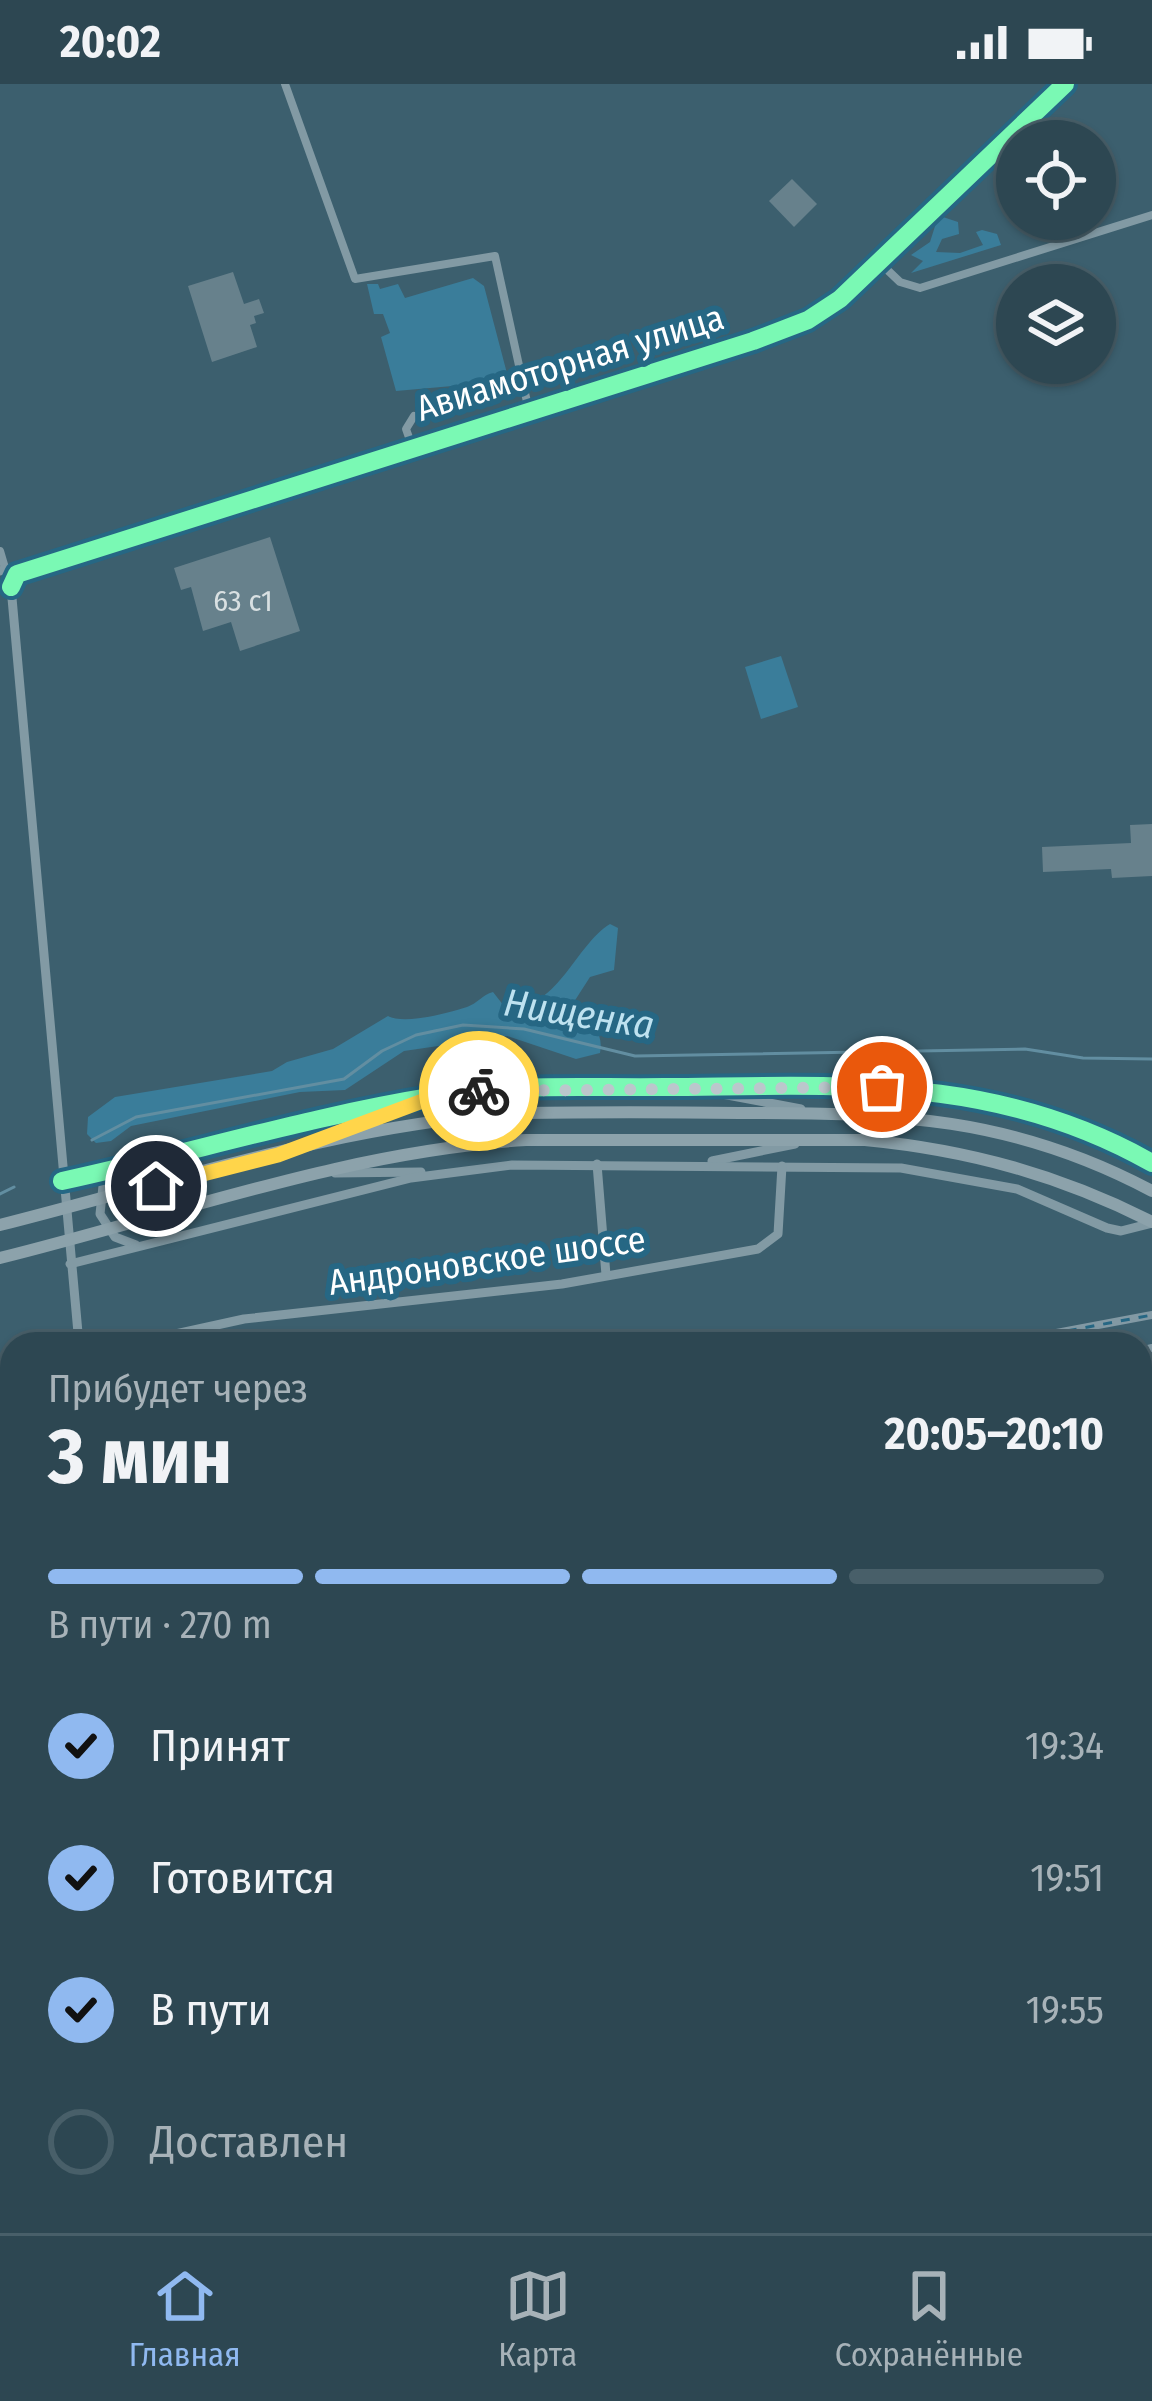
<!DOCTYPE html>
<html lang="ru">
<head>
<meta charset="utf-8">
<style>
	:root { --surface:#2d4752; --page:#354e59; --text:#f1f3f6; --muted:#a7b2b8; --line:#485f69; --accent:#90b9f0 }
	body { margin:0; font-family:"Fira Sans Condensed",sans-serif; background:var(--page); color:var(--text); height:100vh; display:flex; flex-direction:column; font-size:45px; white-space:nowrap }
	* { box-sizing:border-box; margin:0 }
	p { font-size:39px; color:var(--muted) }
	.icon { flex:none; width:66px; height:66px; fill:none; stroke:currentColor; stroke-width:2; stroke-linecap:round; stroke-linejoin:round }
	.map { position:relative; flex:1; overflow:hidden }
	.panel { position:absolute; left:0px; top:1248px; width:1152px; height:903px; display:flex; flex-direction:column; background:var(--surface); border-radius:36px 36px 0 0; box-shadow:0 3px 9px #0004,0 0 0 3px var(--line) }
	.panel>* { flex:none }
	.tools { position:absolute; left:996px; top:36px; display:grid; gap:24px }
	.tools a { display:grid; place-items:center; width:120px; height:120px; border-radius:50%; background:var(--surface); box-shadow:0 3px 9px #0004,0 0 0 3px var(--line); font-size:60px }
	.pin { position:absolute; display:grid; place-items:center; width:102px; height:102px; color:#fff; margin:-51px; border:6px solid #fff; border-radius:50%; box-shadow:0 3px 12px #0007 }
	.courier { position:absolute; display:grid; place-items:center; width:120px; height:120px; margin:-60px; border:9px solid #ffd54a; border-radius:50%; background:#fff; color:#222; box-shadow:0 3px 15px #0007 }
	.summary em { font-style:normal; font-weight:700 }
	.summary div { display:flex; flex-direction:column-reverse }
	.summary { display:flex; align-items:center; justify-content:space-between; height:204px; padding:0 48px }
	h1 { font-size:78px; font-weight:700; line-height:90px }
	.bar { display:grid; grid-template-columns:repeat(4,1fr); gap:18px 12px; align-content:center; height:144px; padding:0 48px }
	.bar i { height:15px; border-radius:9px; background:var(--line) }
	.bar .current { background:var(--accent) }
	.bar p { grid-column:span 4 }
	ol { padding:0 48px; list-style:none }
	li { display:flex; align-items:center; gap:36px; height:132px }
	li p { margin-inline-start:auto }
	li .icon { padding:12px; border-radius:50%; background:var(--accent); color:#111; stroke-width:4 }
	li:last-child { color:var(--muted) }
	li i { width:66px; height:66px; border:6px solid var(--line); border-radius:50% }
	.status { display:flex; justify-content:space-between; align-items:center; height:84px; padding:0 60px; background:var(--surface); direction:ltr }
	.status svg { height:33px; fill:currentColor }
	.menu { display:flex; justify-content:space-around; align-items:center; height:168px; border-top:3px solid var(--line); background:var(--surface); font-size:33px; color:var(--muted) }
	.menu a { display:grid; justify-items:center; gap:6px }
	.menu .current { color:var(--accent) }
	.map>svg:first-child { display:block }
	.green { fill:#3a7d9a }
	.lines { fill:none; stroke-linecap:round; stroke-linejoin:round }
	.stream { stroke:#628ea1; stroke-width:3 }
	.building { fill:#67818c }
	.minor { stroke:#829aa4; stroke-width:8 }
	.tertiary { stroke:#829aa4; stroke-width:9 }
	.primary { stroke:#8ca2ab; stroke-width:12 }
	.rail-casing { stroke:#8299a4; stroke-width:8 }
	.rail { stroke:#266784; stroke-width:3; stroke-dasharray:9; stroke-linecap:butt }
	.cycleway-casing { stroke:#266784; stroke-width:26 }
	.cycleway { stroke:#7af9b4; stroke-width:18 }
	.done { stroke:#bbc7cc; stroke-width:12; stroke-dasharray:0 21.6 }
	.route { stroke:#ffd54a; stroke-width:15 }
	.labels { text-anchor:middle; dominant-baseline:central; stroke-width:12; stroke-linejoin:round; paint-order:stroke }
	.number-label { font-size:30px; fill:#d9e0e2 }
	.street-label { font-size:36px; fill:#fff; stroke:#266784 }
	.water-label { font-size:39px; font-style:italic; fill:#bee2f0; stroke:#266784 }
</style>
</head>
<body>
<div class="status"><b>20:02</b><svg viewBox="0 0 49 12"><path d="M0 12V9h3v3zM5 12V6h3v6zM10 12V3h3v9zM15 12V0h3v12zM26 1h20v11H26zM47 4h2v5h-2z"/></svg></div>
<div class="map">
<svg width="1152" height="2149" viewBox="0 0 1152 2149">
	<rect width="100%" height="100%" fill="#3c5f6e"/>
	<g class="green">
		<polygon points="943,133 958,138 959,150 942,155 936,168 960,169 983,161 976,148 982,146 997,150 1001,161 911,189 923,177 911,171 930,158 936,139"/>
		<polygon points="473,194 484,202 509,297 396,307 381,253 390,249 383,230 374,230 367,200 378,200 380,205 398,200 405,214"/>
		<polygon points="781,572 798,623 761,635 745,583"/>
		<path d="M610,840l8,4 -4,42 -24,7 -18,28c12,16 33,22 28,48l-24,6 -69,-23 -103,15 -59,39 -45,2 -169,34 -20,15 -15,2 -9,-9 1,-17 27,-20 157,-26 15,-9 46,-13 55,-33c16,9 61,-3 79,-9 11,-4 15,-12 26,-15l11,14c52,9 70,-60 106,-82z"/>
	</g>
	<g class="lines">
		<g class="stream">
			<polyline points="92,1056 136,1033 344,995 382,967 416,951 463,941 524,945 635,972 1025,965 1083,974 1152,975"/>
			<polyline points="0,1110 14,1103"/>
		</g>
	</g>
	<g class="building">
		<polygon points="792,95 817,120 794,143 769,117"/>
		<polygon points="233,188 244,220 259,215 264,229 254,232 256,239 250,241 257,263 212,278 188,202"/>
		<polygon points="270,453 300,547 240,567 231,538 203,547 191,503 181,506 174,484"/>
		<polygon points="1152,740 1152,792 1112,794 1111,785 1043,788 1042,763 1131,759 1130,741"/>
	</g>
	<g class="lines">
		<g class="minor">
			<polyline points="285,0 355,195 495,172 529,327"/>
			<polyline points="879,178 900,198 920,204 1152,131"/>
			<polyline points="412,362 406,345 414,332"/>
			<polyline points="0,467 5,484"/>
			<polyline points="797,2139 802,2149"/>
			<polyline points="1051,2139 1055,2149"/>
		</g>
		<g class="tertiary">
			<polyline points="0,487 11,484 17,490"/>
			<polyline points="11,503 17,490 753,257 808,236 840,215 1065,0"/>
			<polyline points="11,503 79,1260"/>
			<polyline points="706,1007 801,1025"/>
			<polyline points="329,1052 415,1020"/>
			<polyline points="712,1077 795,1060"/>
			<polyline points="597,1080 606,1191"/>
			<polyline points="119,1085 103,1102 100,1130 115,1153 136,1161"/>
			<polyline points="335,1089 421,1088"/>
			<path d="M62,1097c125,-27 248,-65 374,-85 75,-13 152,-8 228,-9 175,-1 330,-14 488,76"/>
			<polyline points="70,1180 411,1094 512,1081 901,1084 1017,1105 1107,1144 1121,1147 1152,1139"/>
			<polyline points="130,1260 244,1235 562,1200 758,1165 778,1150 782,1082"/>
			<polyline points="1140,1424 1152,1421"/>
			<polyline points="0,1592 12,1591"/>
			<polyline points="0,1943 12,1956"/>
			<polyline points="1140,2086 1152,2065"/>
			<polyline points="182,2139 192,2149"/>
			<polyline points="1103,2149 1109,2139"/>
		</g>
		<g class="primary">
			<path d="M0,1141c170,-43 343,-101 519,-112 74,-1 148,-1 221,0 155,0 271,3 412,78"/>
			<path d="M0,1174c174,-43 347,-107 526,-118h339c104,10 194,35 287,82"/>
		</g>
		<defs>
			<g id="rail">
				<polyline points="997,1260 1152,1231"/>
				<polyline points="1140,1267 1152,1264"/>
				<polyline points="0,1309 12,1309"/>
				<polyline points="0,1336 12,1335"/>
				<polyline points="1151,2149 1152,2147"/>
			</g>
		</defs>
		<use href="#rail" class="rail-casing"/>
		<use href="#rail" class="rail"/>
		<defs>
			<g id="cycleway">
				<polyline points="11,503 17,490 753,257 808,236 840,215 1065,0"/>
				<path d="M62,1097c125,-27 248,-65 374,-85 75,-13 152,-8 228,-9 175,-1 330,-14 488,76"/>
			</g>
		</defs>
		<use href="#cycleway" class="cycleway-casing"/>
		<use href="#cycleway" class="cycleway"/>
	</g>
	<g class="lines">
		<polyline class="done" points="479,1007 882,1003"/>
		<polyline class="route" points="156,1102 278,1071 436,1012 479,1007"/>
	</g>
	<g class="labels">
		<g class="number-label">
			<text x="243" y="517">63 с1</text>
		</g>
		<g class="street-label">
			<text transform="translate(570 279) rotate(-17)">Авиамоторная улица</text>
			<text transform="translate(487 1177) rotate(-8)">Андроновское шоссе</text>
		</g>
		<g class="water-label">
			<text transform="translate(579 930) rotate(9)">Нищенка</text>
		</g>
	</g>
</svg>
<div class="tools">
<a><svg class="icon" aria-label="locate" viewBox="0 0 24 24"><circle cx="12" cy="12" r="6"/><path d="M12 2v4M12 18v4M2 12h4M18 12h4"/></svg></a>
<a><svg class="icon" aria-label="layers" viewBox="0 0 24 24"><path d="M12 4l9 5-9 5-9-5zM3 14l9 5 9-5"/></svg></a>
</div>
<div class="pin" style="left:882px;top:1003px;background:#ea580c"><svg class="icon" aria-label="bag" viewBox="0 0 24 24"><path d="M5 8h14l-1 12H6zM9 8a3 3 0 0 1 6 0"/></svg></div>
<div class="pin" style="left:156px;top:1102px;background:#1f2937"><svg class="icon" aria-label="home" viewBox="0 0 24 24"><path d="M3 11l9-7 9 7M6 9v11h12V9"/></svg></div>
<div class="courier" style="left:479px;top:1007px"><svg class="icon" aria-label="bike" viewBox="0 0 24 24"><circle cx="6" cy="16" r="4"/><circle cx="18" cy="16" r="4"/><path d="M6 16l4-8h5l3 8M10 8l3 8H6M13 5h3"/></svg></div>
<section class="panel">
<div class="summary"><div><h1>3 мин</h1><p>Прибудет через</p></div><em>20:05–20:10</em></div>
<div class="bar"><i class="current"></i><i class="current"></i><i class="current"></i><i></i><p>В пути · 270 m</p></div>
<ol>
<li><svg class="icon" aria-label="check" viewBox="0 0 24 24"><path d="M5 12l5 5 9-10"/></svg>Принят<p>19:34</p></li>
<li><svg class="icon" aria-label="check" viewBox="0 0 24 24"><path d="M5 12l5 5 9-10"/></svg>Готовится<p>19:51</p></li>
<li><svg class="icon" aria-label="check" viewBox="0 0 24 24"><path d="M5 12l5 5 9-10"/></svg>В пути<p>19:55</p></li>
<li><i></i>Доставлен</li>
</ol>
</section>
</div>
<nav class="menu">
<a class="current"><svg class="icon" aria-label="home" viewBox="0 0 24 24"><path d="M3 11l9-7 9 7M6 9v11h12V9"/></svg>Главная</a>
<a><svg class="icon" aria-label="map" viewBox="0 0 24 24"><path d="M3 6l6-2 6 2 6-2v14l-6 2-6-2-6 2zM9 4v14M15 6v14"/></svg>Карта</a>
<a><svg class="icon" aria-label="saved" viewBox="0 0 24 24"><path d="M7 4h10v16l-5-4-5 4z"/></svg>Сохранённые</a>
</nav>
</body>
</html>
